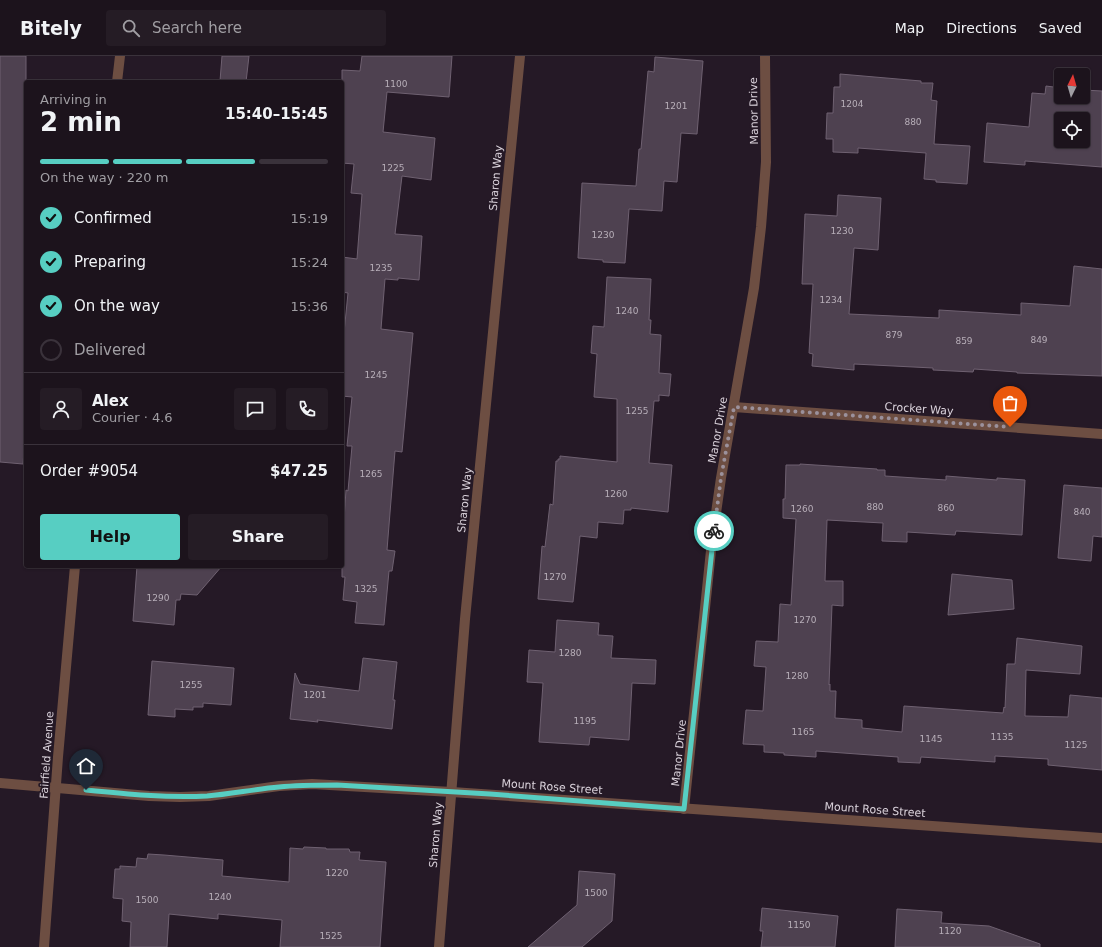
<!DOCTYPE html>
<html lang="en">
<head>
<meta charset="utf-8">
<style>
	:root { --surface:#1c131c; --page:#251c25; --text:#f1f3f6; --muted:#a09ea3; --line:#3a323b; --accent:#57cec2 }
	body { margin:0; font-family:"DejaVu Sans",sans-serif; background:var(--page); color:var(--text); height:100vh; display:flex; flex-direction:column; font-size:15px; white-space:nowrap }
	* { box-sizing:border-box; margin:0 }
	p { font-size:13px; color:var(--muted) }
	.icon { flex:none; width:22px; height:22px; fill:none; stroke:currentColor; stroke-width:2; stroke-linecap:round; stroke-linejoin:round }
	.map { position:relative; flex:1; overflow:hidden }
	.side { position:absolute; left:24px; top:24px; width:320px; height:488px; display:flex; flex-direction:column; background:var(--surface); border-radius:4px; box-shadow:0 1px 3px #0004,0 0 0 1px var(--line) }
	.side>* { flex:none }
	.needle { width:26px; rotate:5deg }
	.buttons { position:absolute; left:1054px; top:12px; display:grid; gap:8px }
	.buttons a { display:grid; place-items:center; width:36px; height:36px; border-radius:4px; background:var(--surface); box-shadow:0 1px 3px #0004,0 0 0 1px var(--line); font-size:20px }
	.pin { position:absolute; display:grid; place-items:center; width:34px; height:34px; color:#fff; margin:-41px -17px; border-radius:50% 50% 50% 0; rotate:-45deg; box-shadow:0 0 4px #0007 }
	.pin .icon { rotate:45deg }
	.courier { position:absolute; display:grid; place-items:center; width:40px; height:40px; margin:-20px; border:3px solid #57cec2; border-radius:50%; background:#fff; color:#222; box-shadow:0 1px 5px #0007 }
	.overview em { font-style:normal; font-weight:700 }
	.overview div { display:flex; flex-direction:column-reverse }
	.overview { display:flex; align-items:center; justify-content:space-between; height:68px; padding:0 16px }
	h1 { font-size:26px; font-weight:700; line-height:30px }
	.bar { display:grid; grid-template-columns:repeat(4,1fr); gap:6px 4px; align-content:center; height:48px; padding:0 16px }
	.bar i { height:5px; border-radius:3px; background:var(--line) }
	.bar .selected { background:var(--accent) }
	.bar p { grid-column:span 4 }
	.line { display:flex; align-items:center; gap:10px; padding:0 16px; border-top:1px solid var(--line) }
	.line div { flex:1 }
	.round { display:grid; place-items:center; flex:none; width:42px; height:42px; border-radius:4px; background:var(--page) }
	ol { padding:0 16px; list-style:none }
	li { display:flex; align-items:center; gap:12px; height:44px }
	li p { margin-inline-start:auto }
	li .icon { padding:4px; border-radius:50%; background:var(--accent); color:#111; stroke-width:4 }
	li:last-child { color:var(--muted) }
	li i { width:22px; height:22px; border:2px solid var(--line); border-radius:50% }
	.action { display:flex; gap:8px; margin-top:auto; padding:8px 16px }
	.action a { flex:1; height:46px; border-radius:4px; background:var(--accent); color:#111; font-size:16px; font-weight:700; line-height:46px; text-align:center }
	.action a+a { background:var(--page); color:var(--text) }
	header { display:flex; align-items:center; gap:24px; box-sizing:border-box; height:56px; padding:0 20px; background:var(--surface); border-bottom:1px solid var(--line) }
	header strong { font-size:19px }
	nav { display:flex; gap:22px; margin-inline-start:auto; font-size:14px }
	.search { width:280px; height:36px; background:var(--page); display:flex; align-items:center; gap:10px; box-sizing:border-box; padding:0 14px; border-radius:4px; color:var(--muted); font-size:15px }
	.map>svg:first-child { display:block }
	.building { fill:#4e4150; stroke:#6f6171; fill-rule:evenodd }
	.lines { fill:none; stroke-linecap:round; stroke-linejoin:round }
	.minor { stroke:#6d4e42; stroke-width:10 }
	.tertiary { stroke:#6d4e42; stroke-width:10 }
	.done { stroke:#9b919c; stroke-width:4; stroke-dasharray:0 7.2 }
	.route { stroke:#57cec2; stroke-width:5 }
	.labels { text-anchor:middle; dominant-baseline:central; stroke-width:3.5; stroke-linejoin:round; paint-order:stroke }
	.number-label { font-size:9px; fill:#b7aeb8 }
	.street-label { font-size:11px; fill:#dad2db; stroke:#251926 }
</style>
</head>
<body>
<header>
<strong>Bitely</strong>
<div class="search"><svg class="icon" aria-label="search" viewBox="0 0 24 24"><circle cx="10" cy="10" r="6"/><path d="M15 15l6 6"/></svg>Search here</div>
<nav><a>Map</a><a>Directions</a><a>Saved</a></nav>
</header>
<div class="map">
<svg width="1102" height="891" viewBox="0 0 1102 891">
	<rect width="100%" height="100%" fill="#251926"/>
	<g class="building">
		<polygon points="0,0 26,0 26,367 23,408 0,406"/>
		<polygon points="222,0 249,0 246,26 220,25"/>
		<polygon points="362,0 452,0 449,41 387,36 383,76 435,82 431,124 402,120 395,178 422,180 419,224 398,222 398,224 385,223 381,273 413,277 402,396 395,395 387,494 395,495 392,515 389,515 384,569 355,567 357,546 343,544 345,521 342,521 342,494 346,434 348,435 352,390 347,390 352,341 342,340 342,297 348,237 342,236 342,201 357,203 362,138 351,137 354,108 342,107 342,14 360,15"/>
		<polygon points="655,1 703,5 697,78 681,77 677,126 664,125 662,155 629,153 625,207 603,206 603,204 578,202 582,127 636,130 639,93 641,93 648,15 654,16"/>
		<polygon points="840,18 921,25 921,27 933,27 931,44 937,45 934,88 970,90 967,128 936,126 936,124 924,123 926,97 858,92 858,97 833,96 833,83 826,83 827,57 833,57 834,31 840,31"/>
		<path d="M1046,30l15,2v9h22v-7l19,1v76l-77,-6v4l-41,-3 3,-39 42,4 3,-34 13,1zM1061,63h22v22h-22z"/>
		<polygon points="838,139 881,142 878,194 854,192 849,258 939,262 939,254 1021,259 1021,247 1070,250 1074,210 1102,213 1102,320 1017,317 1017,316 974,313 973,316 933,314 933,312 854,308 854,314 812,310 813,298 809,297 813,228 802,228 805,158 837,160"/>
		<polygon points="607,221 651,223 649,264 651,264 650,278 661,279 659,317 671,318 669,340 659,339 659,345 654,345 649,407 672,409 668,456 631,452 631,454 624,454 623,468 598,466 597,482 580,480 573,546 538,543 542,490 545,491 550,448 553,449 556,405 558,405 558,403 560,403 560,400 617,406 617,343 594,341 597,298 591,297 593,270 604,271"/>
		<polygon points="800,408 877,413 877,414 885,414 885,420 946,424 946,420 997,424 997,422 1025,424 1022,479 956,475 955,479 907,476 907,486 882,485 883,467 827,464 825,525 843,525 843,550 832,549 829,629 830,628 830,635 836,635 835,662 862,664 862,672 902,676 904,650 1003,657 1004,651 1005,652 1007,608 1015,608 1017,582 1082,590 1080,618 1026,614 1025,660 1068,661 1070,639 1102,642 1102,714 1048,709 1048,703 995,700 995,706 921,701 920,707 898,706 898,701 816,695 816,701 784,699 784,697 764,696 764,689 743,688 746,654 763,655 766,611 754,610 756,585 778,586 780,548 791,549 796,463 783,462 783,443 785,443 786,409 800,409"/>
		<polygon points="1064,429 1102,432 1102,481 1093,480 1091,505 1058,502"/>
		<polygon points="137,510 222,510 197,539 181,538 180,544 176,544 174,569 133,565"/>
		<polygon points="952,518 1012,524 1014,553 948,559"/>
		<polygon points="557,564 599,567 598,579 613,580 611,602 656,604 655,628 632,627 629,684 590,681 589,689 539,686 543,627 527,626 529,594 555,596"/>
		<polygon points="363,602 397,606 393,644 395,644 392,673 317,664 318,666 290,663 295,617 300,628 359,635"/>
		<polygon points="152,605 234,612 231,649 203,647 203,651 193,651 193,654 175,653 175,661 148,659"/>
		<polygon points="304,791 326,792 326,793 349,793 350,796 360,796 359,804 386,806 380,891 280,891 282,864 218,858 218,863 169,858 167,891 130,891 131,866 122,865 123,843 113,842 115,813 120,813 120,810 136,811 137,802 147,803 148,798 164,799 223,804 222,820 289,826 290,792 303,793"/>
		<polygon points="579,815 615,818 612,865 582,891 528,891 577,849"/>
		<polygon points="762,852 838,860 835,891 761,891 763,875 760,875"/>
		<polygon points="897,853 942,856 941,867 989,870 1040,888 1040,891 895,891"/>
	</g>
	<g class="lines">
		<g class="minor">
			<polyline points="117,26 120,0"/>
			<polyline points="734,351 1102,378"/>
			<polyline points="0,727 149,740 180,741 209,740 279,730 312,728 452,736"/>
			<polyline points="684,753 712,485 721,422 754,232 761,171 766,106 765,0"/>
			<polyline points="44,891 58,701 75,510"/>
		</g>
		<g class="tertiary">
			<polyline points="452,736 1102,782"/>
			<polyline points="439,891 465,563 520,0"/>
		</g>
	</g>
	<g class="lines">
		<polyline class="done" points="714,475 721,422 734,351 1010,371"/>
		<path class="route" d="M86,734c40,4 80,8 121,6 24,-2 48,-7 72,-9 19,-2 38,-2 58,-2l153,9 194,15 30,-278"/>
	</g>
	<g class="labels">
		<g class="number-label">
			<text x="396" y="28">1100</text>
			<text x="852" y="48">1204</text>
			<text x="676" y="50">1201</text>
			<text x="913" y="66">880</text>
			<text x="393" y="112">1225</text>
			<text x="842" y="175">1230</text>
			<text x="603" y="179">1230</text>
			<text x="381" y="212">1235</text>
			<text x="831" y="244">1234</text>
			<text x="627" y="255">1240</text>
			<text x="894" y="279">879</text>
			<text x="1039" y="284">849</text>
			<text x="964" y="285">859</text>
			<text x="376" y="319">1245</text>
			<text x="637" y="355">1255</text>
			<text x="371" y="418">1265</text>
			<text x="616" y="438">1260</text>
			<text x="875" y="451">880</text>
			<text x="946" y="452">860</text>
			<text x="802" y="453">1260</text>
			<text x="1082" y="456">840</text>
			<text x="555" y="521">1270</text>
			<text x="366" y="533">1325</text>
			<text x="158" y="542">1290</text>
			<text x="805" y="564">1270</text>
			<text x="570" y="597">1280</text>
			<text x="797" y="620">1280</text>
			<text x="191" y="629">1255</text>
			<text x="315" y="639">1201</text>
			<text x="585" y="665">1195</text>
			<text x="803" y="676">1165</text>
			<text x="1002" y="681">1135</text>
			<text x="931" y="683">1145</text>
			<text x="1076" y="689">1125</text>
			<text x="337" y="817">1220</text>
			<text x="596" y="837">1500</text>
			<text x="220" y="841">1240</text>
			<text x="147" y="844">1500</text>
			<text x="799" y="869">1150</text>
			<text x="950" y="875">1120</text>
			<text x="331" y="880">1525</text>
		</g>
		<g class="street-label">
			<text transform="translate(754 55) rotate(-91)">Manor Drive</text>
			<text transform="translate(496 122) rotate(-85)">Sharon Way</text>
			<text transform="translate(919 353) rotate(4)">Crocker Way</text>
			<text transform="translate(718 374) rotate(-80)">Manor Drive</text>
			<text transform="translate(465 444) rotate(-84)">Sharon Way</text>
			<text transform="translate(679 697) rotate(-84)">Manor Drive</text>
			<text transform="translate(47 699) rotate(-86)">Fairfield Avenue</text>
			<text transform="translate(552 731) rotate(4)">Mount Rose Street</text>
			<text transform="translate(875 754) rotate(4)">Mount Rose Street</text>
			<text transform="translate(436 779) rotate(-85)">Sharon Way</text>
		</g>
	</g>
</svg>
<div class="buttons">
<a><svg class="needle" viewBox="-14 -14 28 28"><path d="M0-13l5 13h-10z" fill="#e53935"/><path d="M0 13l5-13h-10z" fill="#a09ea3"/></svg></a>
<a><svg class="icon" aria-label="locate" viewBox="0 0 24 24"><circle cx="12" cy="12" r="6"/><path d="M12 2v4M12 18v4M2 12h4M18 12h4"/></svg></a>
</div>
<div class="pin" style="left:1010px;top:371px;background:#ea580c"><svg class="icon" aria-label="bag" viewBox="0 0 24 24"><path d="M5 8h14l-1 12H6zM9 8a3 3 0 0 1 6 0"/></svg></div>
<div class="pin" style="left:86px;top:734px;background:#1f2937"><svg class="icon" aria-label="home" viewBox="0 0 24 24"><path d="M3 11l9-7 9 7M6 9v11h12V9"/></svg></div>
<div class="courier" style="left:714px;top:475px"><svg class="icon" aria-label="bike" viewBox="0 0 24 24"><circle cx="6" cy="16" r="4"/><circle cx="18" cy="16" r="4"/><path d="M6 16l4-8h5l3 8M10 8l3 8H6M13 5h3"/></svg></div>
<section class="side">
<div class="overview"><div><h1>2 min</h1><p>Arriving in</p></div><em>15:40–15:45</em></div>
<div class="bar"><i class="selected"></i><i class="selected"></i><i class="selected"></i><i></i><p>On the way · 220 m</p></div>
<ol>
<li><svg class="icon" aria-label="check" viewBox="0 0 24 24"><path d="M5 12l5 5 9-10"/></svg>Confirmed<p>15:19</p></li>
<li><svg class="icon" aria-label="check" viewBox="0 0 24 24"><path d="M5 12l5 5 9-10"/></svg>Preparing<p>15:24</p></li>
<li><svg class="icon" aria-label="check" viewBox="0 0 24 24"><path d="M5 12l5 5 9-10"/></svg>On the way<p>15:36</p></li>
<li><i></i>Delivered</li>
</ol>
<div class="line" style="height:72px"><a class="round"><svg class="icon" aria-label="person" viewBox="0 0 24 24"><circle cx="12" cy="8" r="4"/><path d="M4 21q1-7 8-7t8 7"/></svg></a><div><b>Alex</b><p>Courier · 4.6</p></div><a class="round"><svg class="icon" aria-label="chat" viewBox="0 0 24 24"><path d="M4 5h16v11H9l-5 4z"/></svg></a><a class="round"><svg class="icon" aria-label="phone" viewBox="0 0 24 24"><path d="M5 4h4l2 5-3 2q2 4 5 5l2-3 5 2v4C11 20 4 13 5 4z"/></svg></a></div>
<div class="line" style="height:52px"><div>Order #9054</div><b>$47.25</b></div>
<div class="action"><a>Help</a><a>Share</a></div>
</section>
</div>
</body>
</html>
